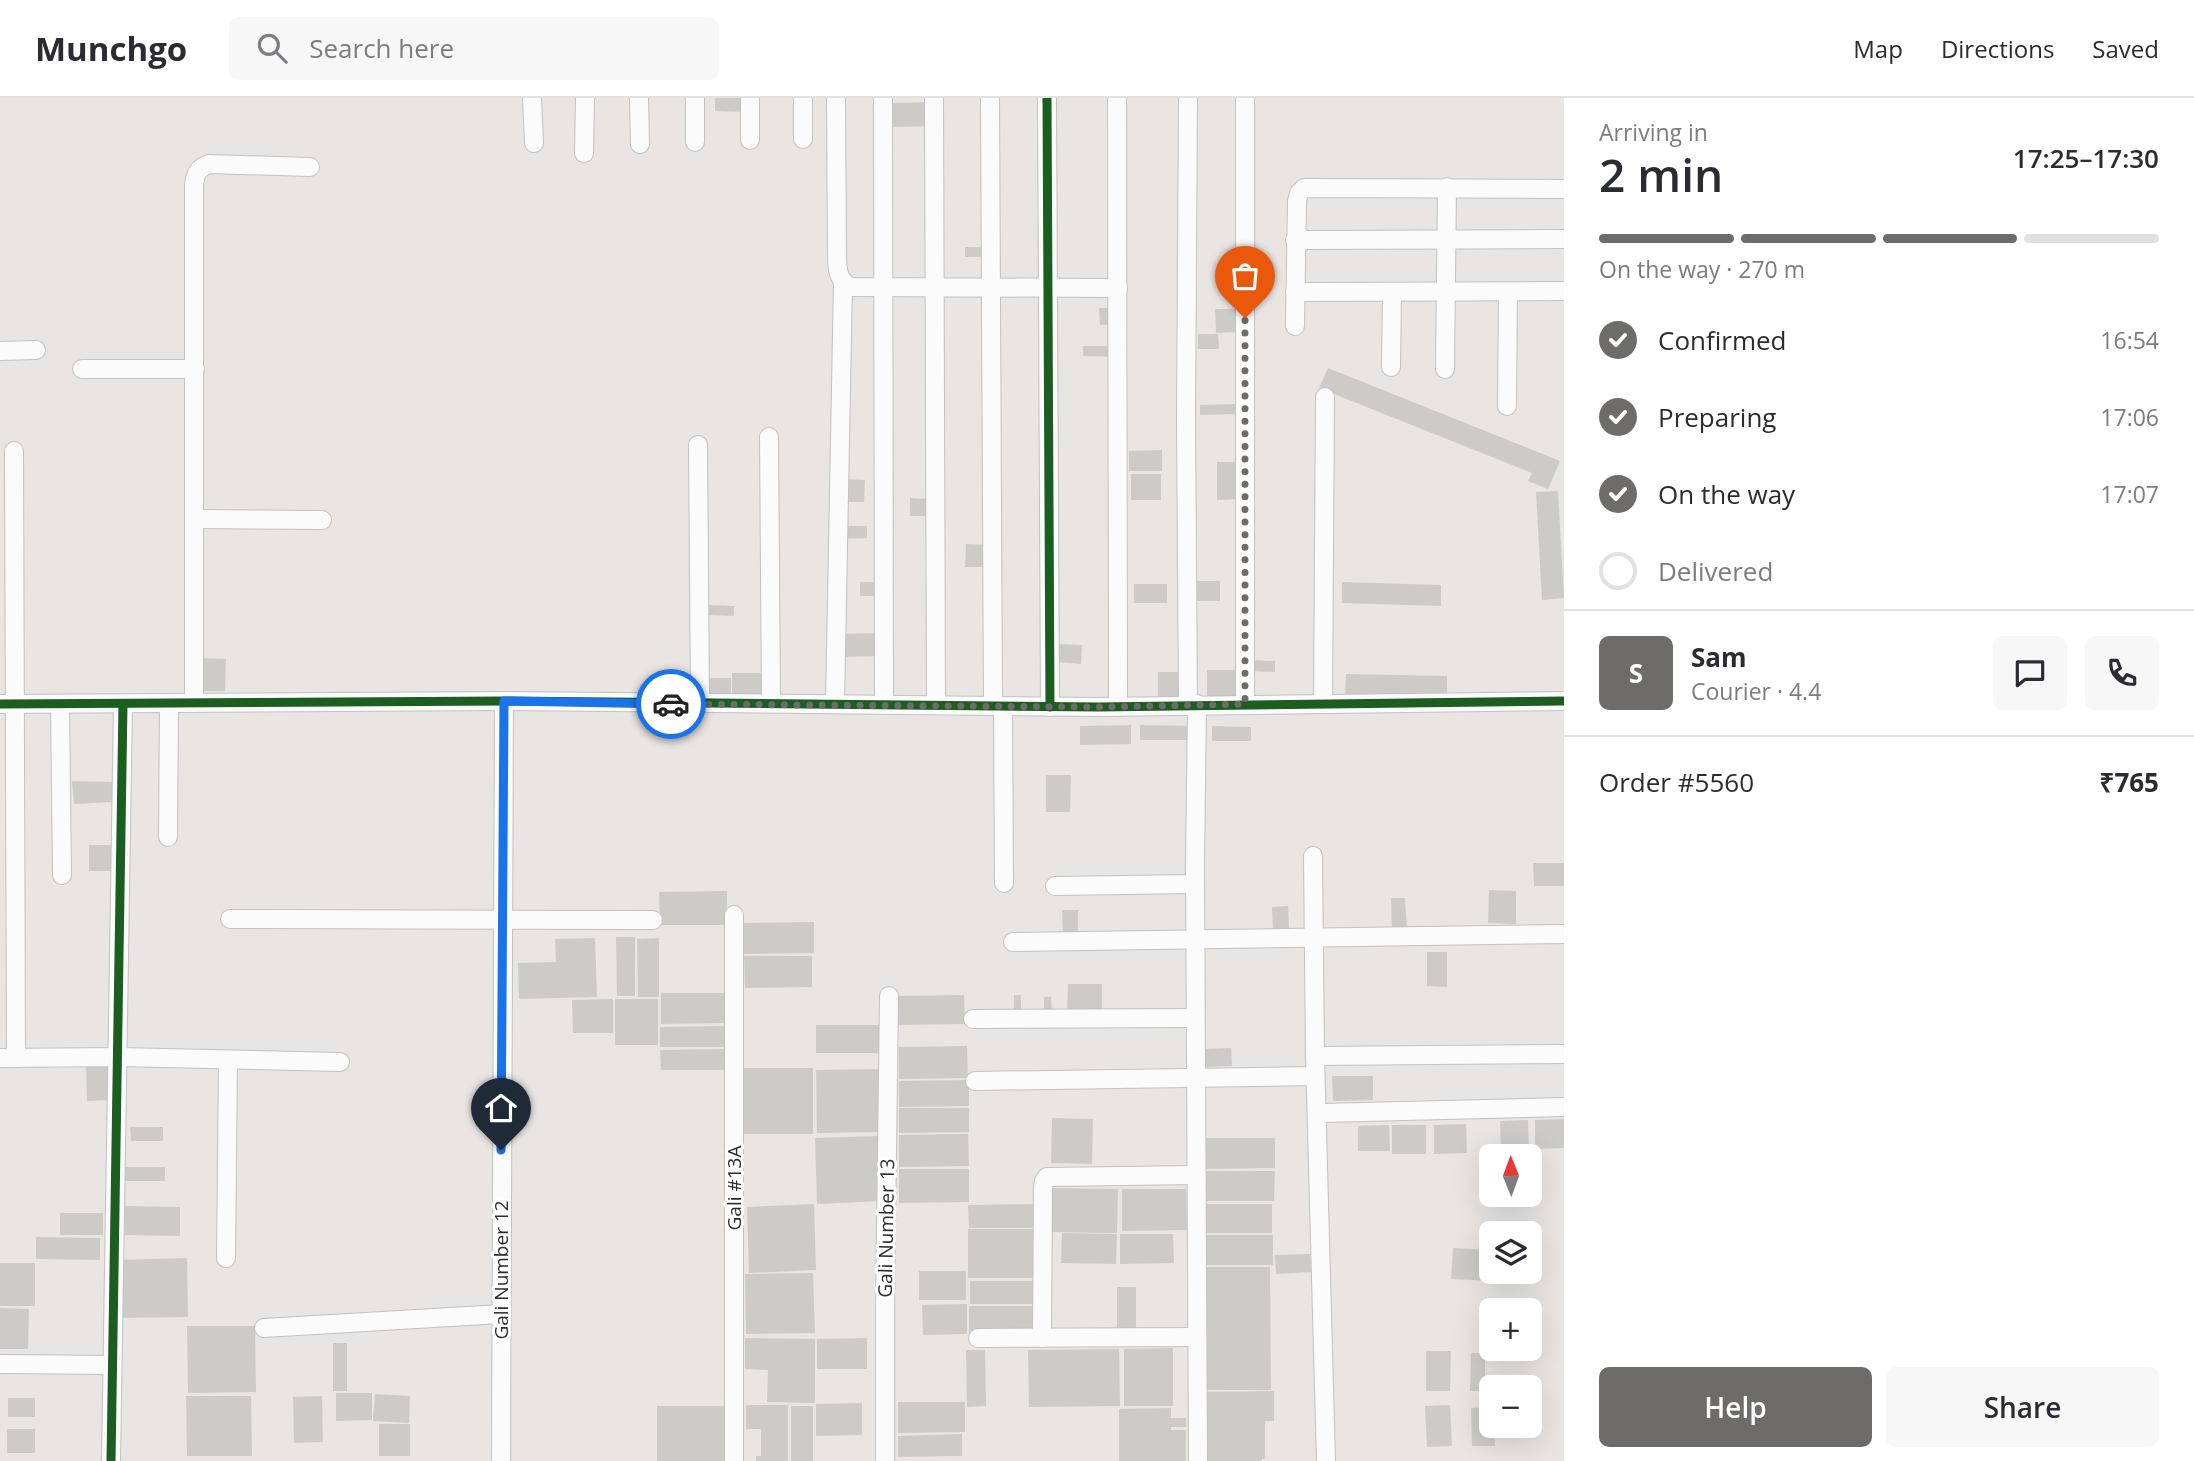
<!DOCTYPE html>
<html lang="en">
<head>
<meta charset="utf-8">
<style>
	:root { --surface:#fff; --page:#f7f7f7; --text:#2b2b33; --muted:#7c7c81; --line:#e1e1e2; --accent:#6d6c6b }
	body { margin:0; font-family:"Open Sans",sans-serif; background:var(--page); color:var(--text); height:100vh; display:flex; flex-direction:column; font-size:26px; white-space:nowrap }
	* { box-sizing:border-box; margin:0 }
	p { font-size:23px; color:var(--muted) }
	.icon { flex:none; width:38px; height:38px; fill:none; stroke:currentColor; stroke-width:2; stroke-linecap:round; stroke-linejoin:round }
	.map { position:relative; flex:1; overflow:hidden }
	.side { display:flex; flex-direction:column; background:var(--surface); width:630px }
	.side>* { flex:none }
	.needle { width:46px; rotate:359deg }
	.fabs { position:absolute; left:1479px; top:1046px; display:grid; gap:14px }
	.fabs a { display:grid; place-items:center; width:63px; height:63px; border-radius:10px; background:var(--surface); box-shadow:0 7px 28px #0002; font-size:35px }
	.pin { position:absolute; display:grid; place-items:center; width:60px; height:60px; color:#fff; margin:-72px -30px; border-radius:50% 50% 50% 0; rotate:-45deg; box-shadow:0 0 7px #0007 }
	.pin .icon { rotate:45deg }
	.courier { position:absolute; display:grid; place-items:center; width:70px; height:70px; margin:-35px; border:5px solid #1a73e8; border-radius:50%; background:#fff; color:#222; box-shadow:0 2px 9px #0007 }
	.summary em { font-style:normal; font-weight:600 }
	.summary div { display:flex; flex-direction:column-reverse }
	.summary { display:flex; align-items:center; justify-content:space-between; height:119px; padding:0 35px }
	h1 { font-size:46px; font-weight:600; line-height:52px }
	.bar { display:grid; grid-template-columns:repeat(4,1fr); gap:10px 7px; align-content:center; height:84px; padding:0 35px }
	.bar i { height:9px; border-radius:5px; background:var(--line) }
	.bar .on { background:var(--accent) }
	.bar p { grid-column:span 4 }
	.line { display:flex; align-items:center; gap:18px; padding:0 35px; border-top:2px solid var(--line) }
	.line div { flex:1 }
	.round { display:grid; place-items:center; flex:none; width:74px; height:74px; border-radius:10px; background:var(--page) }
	ol { padding:0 35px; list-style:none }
	li { display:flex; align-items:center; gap:21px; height:77px }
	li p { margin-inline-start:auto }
	li .icon { padding:7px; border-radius:50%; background:var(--accent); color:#fff; stroke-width:4 }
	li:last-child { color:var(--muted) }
	li i { width:38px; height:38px; border:4px solid var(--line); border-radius:50% }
	.button { display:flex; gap:14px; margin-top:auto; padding:14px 35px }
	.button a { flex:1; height:80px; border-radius:10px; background:var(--accent); color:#fff; font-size:28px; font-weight:600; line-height:80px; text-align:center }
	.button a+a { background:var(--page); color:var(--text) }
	header { display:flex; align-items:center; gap:42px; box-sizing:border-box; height:98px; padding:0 35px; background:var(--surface); border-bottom:2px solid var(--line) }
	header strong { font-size:33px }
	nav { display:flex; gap:38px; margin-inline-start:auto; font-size:24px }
	.search { width:490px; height:63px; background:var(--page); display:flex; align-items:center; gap:18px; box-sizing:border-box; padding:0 24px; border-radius:10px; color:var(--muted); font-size:26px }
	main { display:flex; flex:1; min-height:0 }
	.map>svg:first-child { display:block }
	.building { fill:#cdcbc8 }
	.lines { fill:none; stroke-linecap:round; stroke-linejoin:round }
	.minor-casing { stroke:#c2c2c2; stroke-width:20 }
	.minor { stroke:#fcfbfb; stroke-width:18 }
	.cycleway-casing { stroke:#fff; stroke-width:13 }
	.cycleway { stroke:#1b5e20; stroke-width:9 }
	.done { stroke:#6d6c6b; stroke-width:7; stroke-dasharray:0 12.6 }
	.route { stroke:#1a73e8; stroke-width:9 }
	.labels { text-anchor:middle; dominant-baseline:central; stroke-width:6; stroke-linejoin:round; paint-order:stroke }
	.street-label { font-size:19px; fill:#2b2b2b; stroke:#fff }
</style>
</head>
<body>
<header>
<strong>Munchgo</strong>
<div class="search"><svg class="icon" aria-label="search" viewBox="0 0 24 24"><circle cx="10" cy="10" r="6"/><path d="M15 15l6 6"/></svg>Search here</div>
<nav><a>Map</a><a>Directions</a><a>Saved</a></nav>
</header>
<main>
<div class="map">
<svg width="1564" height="1363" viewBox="0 0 1564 1363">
	<rect width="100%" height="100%" fill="#e8e5e2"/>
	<g class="building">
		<polygon points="715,0 745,0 744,14 715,13"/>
		<polygon points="932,4 933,28 892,29 891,5"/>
		<rect x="965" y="149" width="24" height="10"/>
		<polygon points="1099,210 1117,210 1118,227 1100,227"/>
		<polygon points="1215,211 1240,211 1240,234 1216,235"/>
		<polygon points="1198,236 1218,236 1219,251 1198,251"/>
		<polygon points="1083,248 1114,248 1114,259 1083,258"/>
		<polygon points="1328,270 1560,363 1548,391 1528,383 1532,375 1319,290"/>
		<polygon points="1235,306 1236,316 1200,317 1200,307"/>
		<polygon points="1162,352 1162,373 1129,373 1129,353"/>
		<polygon points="1217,364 1238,364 1239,401 1217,402"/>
		<rect x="1131" y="376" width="30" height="26"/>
		<polygon points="843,381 865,382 864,404 843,404"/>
		<polygon points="1558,393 1564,500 1542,502 1536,394"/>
		<polygon points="910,400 930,401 930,418 910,418"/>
		<polygon points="840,428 867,428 867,440 841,441"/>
		<polygon points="966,446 992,447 991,469 965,469"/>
		<rect x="1194" y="483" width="26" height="20"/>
		<rect x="860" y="484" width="19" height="14"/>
		<polygon points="1342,484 1441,487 1441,508 1342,505"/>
		<rect x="1134" y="486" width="33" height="19"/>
		<polygon points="709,507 734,508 734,518 709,517"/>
		<polygon points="879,535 879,558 841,559 841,536"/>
		<polygon points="1058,546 1082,547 1081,566 1057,564"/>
		<polygon points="197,560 226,561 225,593 196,593"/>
		<polygon points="1247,562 1275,563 1275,574 1247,573"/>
		<polygon points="1207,572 1241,572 1242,601 1207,601"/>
		<rect x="1158" y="574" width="20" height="27"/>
		<polygon points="732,575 766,575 767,601 732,601"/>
		<polygon points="1346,576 1447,578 1447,600 1345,599"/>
		<rect x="709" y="580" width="22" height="18"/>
		<polygon points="1131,627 1131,646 1080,647 1080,628"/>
		<polygon points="1140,627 1194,628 1194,642 1140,642"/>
		<polygon points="1212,628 1251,629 1251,643 1212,643"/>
		<polygon points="1046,677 1071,677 1070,714 1046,714"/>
		<polygon points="72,683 112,684 112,704 74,706"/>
		<rect x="89" y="747" width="25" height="26"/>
		<polygon points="1533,765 1564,765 1564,788 1534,788"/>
		<polygon points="1489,792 1516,793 1516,826 1488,825"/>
		<polygon points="727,793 727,827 660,827 659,794"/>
		<polygon points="1391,800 1405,800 1407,831 1392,832"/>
		<polygon points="1288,808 1289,830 1273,831 1272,809"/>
		<polygon points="1062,812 1078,812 1078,836 1063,837"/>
		<polygon points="814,824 814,855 743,856 743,825"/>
		<polygon points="616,839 635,839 635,898 617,898"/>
		<polygon points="595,840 597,899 519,901 518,865 556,864 555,841"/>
		<polygon points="659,840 659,899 638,899 637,841"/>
		<polygon points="1427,854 1447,854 1447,889 1427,888"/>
		<polygon points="744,858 812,858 812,889 745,890"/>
		<polygon points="1068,886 1102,886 1102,914 1067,914"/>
		<polygon points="661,895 724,895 724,925 661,926"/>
		<polygon points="964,897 965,926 895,927 895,898"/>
		<polygon points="1014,897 1021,897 1021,916 1014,917"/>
		<polygon points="1044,899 1051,899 1052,915 1044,915"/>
		<polygon points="613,901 613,935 573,935 572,902"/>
		<rect x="615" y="901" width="43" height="46"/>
		<rect x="816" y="927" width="64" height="28"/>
		<polygon points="724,928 724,949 660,949 660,929"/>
		<polygon points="967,948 968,980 899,981 899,949"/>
		<polygon points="1231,950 1232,968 1204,969 1204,951"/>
		<polygon points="724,951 725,972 661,972 660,952"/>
		<polygon points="86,969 111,969 111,1002 87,1003"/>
		<rect x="744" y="970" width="69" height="66"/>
		<polygon points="879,971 881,1034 817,1035 816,972"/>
		<polygon points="1332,978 1373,978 1373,1002 1333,1003"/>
		<polygon points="969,982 969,1008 899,1009 899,983"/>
		<polygon points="899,1010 969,1010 969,1034 899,1035"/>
		<polygon points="1052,1020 1093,1021 1092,1066 1051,1065"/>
		<polygon points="1564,1021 1564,1050 1535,1051 1535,1022"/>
		<polygon points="1528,1022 1529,1051 1501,1052 1500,1023"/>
		<polygon points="1466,1026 1467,1055 1434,1056 1434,1027"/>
		<polygon points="1389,1027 1390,1053 1358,1053 1358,1028"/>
		<rect x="1392" y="1027" width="34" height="29"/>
		<polygon points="130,1029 163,1029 163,1043 131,1043"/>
		<polygon points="968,1036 969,1068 899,1069 899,1037"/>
		<polygon points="879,1038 881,1103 817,1106 815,1040"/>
		<polygon points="1206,1040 1275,1040 1275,1070 1206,1071"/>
		<polygon points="122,1069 165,1069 165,1083 121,1083"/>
		<polygon points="899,1071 969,1071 969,1104 899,1105"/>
		<polygon points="1206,1073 1275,1073 1274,1103 1205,1103"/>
		<polygon points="1050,1090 1118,1091 1117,1135 1049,1134"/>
		<polygon points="1122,1091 1186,1091 1187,1132 1122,1133"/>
		<polygon points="814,1106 816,1172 749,1175 747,1109"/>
		<polygon points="1035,1106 1036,1130 969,1130 968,1107"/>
		<rect x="1205" y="1106" width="67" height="29"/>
		<polygon points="125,1108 180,1109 180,1138 125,1137"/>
		<rect x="60" y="1115" width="43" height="22"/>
		<rect x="968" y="1131" width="70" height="49"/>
		<polygon points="1062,1135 1117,1136 1116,1166 1061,1165"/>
		<polygon points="1120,1136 1173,1136 1174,1165 1120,1166"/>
		<rect x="1204" y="1137" width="69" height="30"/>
		<polygon points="36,1139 100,1140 100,1162 36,1161"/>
		<polygon points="1453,1150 1491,1152 1491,1174 1494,1174 1494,1183 1451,1181"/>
		<polygon points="1310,1156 1311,1174 1276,1176 1275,1157"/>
		<polygon points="187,1160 188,1219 117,1220 116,1162"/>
		<rect x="0" y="1165" width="35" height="43"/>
		<polygon points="1202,1169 1270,1169 1271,1292 1202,1292"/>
		<rect x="919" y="1173" width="47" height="29"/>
		<polygon points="813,1175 815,1235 746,1236 745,1176"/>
		<polygon points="970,1183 1035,1183 1036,1206 970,1206"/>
		<rect x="1117" y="1189" width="19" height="42"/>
		<polygon points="967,1206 967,1236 923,1237 922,1207"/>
		<polygon points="969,1208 1034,1208 1035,1236 969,1236"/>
		<polygon points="0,1210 29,1211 28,1251 0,1251"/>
		<polygon points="187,1228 255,1228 256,1294 188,1295"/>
		<polygon points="745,1240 815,1241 815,1305 767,1304 768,1272 745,1271"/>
		<polygon points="867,1240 867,1271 817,1271 817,1241"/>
		<rect x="333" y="1245" width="14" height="48"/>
		<polygon points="1173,1250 1173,1308 1124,1308 1124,1251"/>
		<polygon points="1119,1251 1120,1308 1029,1309 1028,1252"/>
		<polygon points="966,1252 985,1252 986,1308 967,1309"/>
		<polygon points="1426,1253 1451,1253 1450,1293 1426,1293"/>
		<polygon points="1471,1255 1485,1255 1485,1293 1470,1293"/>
		<polygon points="1274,1293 1274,1323 1265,1323 1265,1361 1262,1361 1262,1363 1202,1363 1203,1294"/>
		<polygon points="336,1295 372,1295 372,1322 336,1323"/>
		<polygon points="375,1296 410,1298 409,1325 373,1323"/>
		<polygon points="186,1298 251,1298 252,1358 187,1358"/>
		<polygon points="322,1298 323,1344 294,1345 293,1299"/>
		<rect x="8" y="1300" width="27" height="19"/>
		<polygon points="898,1304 965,1304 965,1334 898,1335"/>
		<polygon points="862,1305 862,1337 816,1338 816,1306"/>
		<polygon points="746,1307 788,1307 788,1363 756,1363 756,1358 761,1358 761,1331 746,1331"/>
		<polygon points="1450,1307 1452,1348 1427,1349 1425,1308"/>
		<rect x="657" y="1308" width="68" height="55"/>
		<rect x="791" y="1308" width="22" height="55"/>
		<polygon points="1491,1309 1491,1328 1494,1328 1495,1348 1472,1348 1471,1310"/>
		<polygon points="1171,1310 1171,1320 1186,1320 1186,1329 1171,1329 1171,1332 1186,1332 1186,1363 1119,1363 1119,1311"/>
		<rect x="379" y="1326" width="31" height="32"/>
		<rect x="7" y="1331" width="28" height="24"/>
		<polygon points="962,1336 962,1358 898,1359 898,1338"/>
	</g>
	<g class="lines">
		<defs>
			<g id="minor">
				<polyline points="532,0 534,45"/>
				<polyline points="639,0 640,46"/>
				<polyline points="695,0 695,44"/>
				<path d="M836,0l1,163c1,12 2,18 12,26l269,1"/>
				<polyline points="883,0 884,606"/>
				<polyline points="934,0 936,607"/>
				<polyline points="990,0 993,608"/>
				<polyline points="1047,0 1050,609"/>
				<polyline points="1117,0 1118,609"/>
				<polyline points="1188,0 1186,321 1188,607"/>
				<polyline points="803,41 803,0"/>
				<polyline points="750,42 750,0"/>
				<polyline points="584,55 585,0"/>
				<polyline points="1295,142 1564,141"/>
				<polyline points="1295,194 1564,193"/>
				<polyline points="1295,228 1297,103 1299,95 1304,90 1564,91"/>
				<polyline points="0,253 36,252"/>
				<polyline points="1391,269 1392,194"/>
				<polyline points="82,271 195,271"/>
				<polyline points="1445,271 1447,89"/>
				<polyline points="1507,308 1508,194"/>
				<polyline points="769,339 771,605"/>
				<polyline points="698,347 700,605"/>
				<polyline points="14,353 16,960"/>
				<polyline points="194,421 322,422"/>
				<path d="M194,605v-519c2,-11 4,-16 15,-20l101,3"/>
				<polyline points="0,606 504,603 1099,609 1564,603"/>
				<polyline points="60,606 62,777"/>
				<polyline points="835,606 843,184"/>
				<polyline points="1197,606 1195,767 1198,1363"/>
				<polyline points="1245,606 1245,0"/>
				<polyline points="1323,606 1325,299"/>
				<polyline points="1003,608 1004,785"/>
				<polyline points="168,739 169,606"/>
				<polyline points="1313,758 1315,958 1326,1363"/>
				<polyline points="1055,788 1195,786"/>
				<polyline points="734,817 734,1363"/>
				<polyline points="230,821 653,822"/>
				<polyline points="1013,844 1564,836"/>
				<polyline points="973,921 1195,920"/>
				<polyline points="1315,958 1564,956"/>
				<polyline points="0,960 118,959 340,964"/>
				<polyline points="975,983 1315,978"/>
				<polyline points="1317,1013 1322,1015 1564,1009"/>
				<polyline points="226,1160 228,962"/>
				<polyline points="264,1230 501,1216"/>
				<polyline points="978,1240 1197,1239"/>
				<polyline points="1042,1240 1043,1090 1044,1083 1047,1079 1196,1077"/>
				<polyline points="0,1266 112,1267"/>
				<polyline points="111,1363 123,606"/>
				<polyline points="501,1363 504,603"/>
				<polyline points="885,1363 885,1210 889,898"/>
			</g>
		</defs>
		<use href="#minor" class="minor-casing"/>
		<use href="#minor" class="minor"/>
		<defs>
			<g id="cycleway">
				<polyline points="1047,0 1050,609"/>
				<polyline points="0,606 504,603 1099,609 1564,603"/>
				<polyline points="111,1363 123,606"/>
			</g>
		</defs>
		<use href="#cycleway" class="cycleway-casing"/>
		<use href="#cycleway" class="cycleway"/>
	</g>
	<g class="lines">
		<polyline class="done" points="671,606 1099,609 1245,606 1245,220"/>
		<polyline class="route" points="501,1052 504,603 671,606"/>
	</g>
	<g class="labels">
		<g class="street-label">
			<text transform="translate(734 1090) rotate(-90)">Gali #13A</text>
			<text transform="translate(886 1130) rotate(-89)">Gali Number 13</text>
			<text transform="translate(501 1172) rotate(-90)">Gali Number 12</text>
		</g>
	</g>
</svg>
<div class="fabs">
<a><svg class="needle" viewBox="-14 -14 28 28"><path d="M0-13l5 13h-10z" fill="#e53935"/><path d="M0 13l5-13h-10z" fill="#7c7c81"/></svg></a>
<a><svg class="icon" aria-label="layers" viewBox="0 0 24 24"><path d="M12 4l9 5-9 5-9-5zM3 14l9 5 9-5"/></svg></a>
<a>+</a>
<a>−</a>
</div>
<div class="pin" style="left:1245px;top:220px;background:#ea580c"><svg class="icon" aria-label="bag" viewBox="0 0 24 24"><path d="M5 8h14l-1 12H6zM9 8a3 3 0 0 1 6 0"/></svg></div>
<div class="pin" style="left:501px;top:1052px;background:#1f2937"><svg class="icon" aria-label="home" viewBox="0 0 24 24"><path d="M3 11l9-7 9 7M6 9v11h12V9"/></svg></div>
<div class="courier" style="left:671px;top:606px"><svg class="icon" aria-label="car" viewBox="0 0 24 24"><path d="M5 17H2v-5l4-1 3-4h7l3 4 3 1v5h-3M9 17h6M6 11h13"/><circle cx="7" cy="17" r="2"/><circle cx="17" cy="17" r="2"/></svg></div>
</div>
<section class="side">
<div class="summary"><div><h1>2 min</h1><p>Arriving in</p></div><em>17:25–17:30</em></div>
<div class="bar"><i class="on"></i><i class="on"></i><i class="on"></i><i></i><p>On the way · 270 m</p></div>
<ol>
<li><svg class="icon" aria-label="check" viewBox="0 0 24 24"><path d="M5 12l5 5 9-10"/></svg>Confirmed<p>16:54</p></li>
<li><svg class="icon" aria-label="check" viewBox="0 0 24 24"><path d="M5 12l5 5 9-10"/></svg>Preparing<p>17:06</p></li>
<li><svg class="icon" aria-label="check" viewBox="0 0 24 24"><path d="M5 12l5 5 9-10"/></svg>On the way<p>17:07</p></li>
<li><i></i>Delivered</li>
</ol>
<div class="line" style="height:126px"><b class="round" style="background:var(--accent);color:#fff">S</b><div><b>Sam</b><p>Courier · 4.4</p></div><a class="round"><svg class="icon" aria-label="chat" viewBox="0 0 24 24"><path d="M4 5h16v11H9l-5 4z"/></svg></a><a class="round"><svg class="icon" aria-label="phone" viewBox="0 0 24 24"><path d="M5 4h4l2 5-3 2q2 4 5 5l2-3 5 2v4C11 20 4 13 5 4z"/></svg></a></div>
<div class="line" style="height:91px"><div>Order #5560</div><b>₹765</b></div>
<div class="button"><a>Help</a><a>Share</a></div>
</section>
</main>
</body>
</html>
